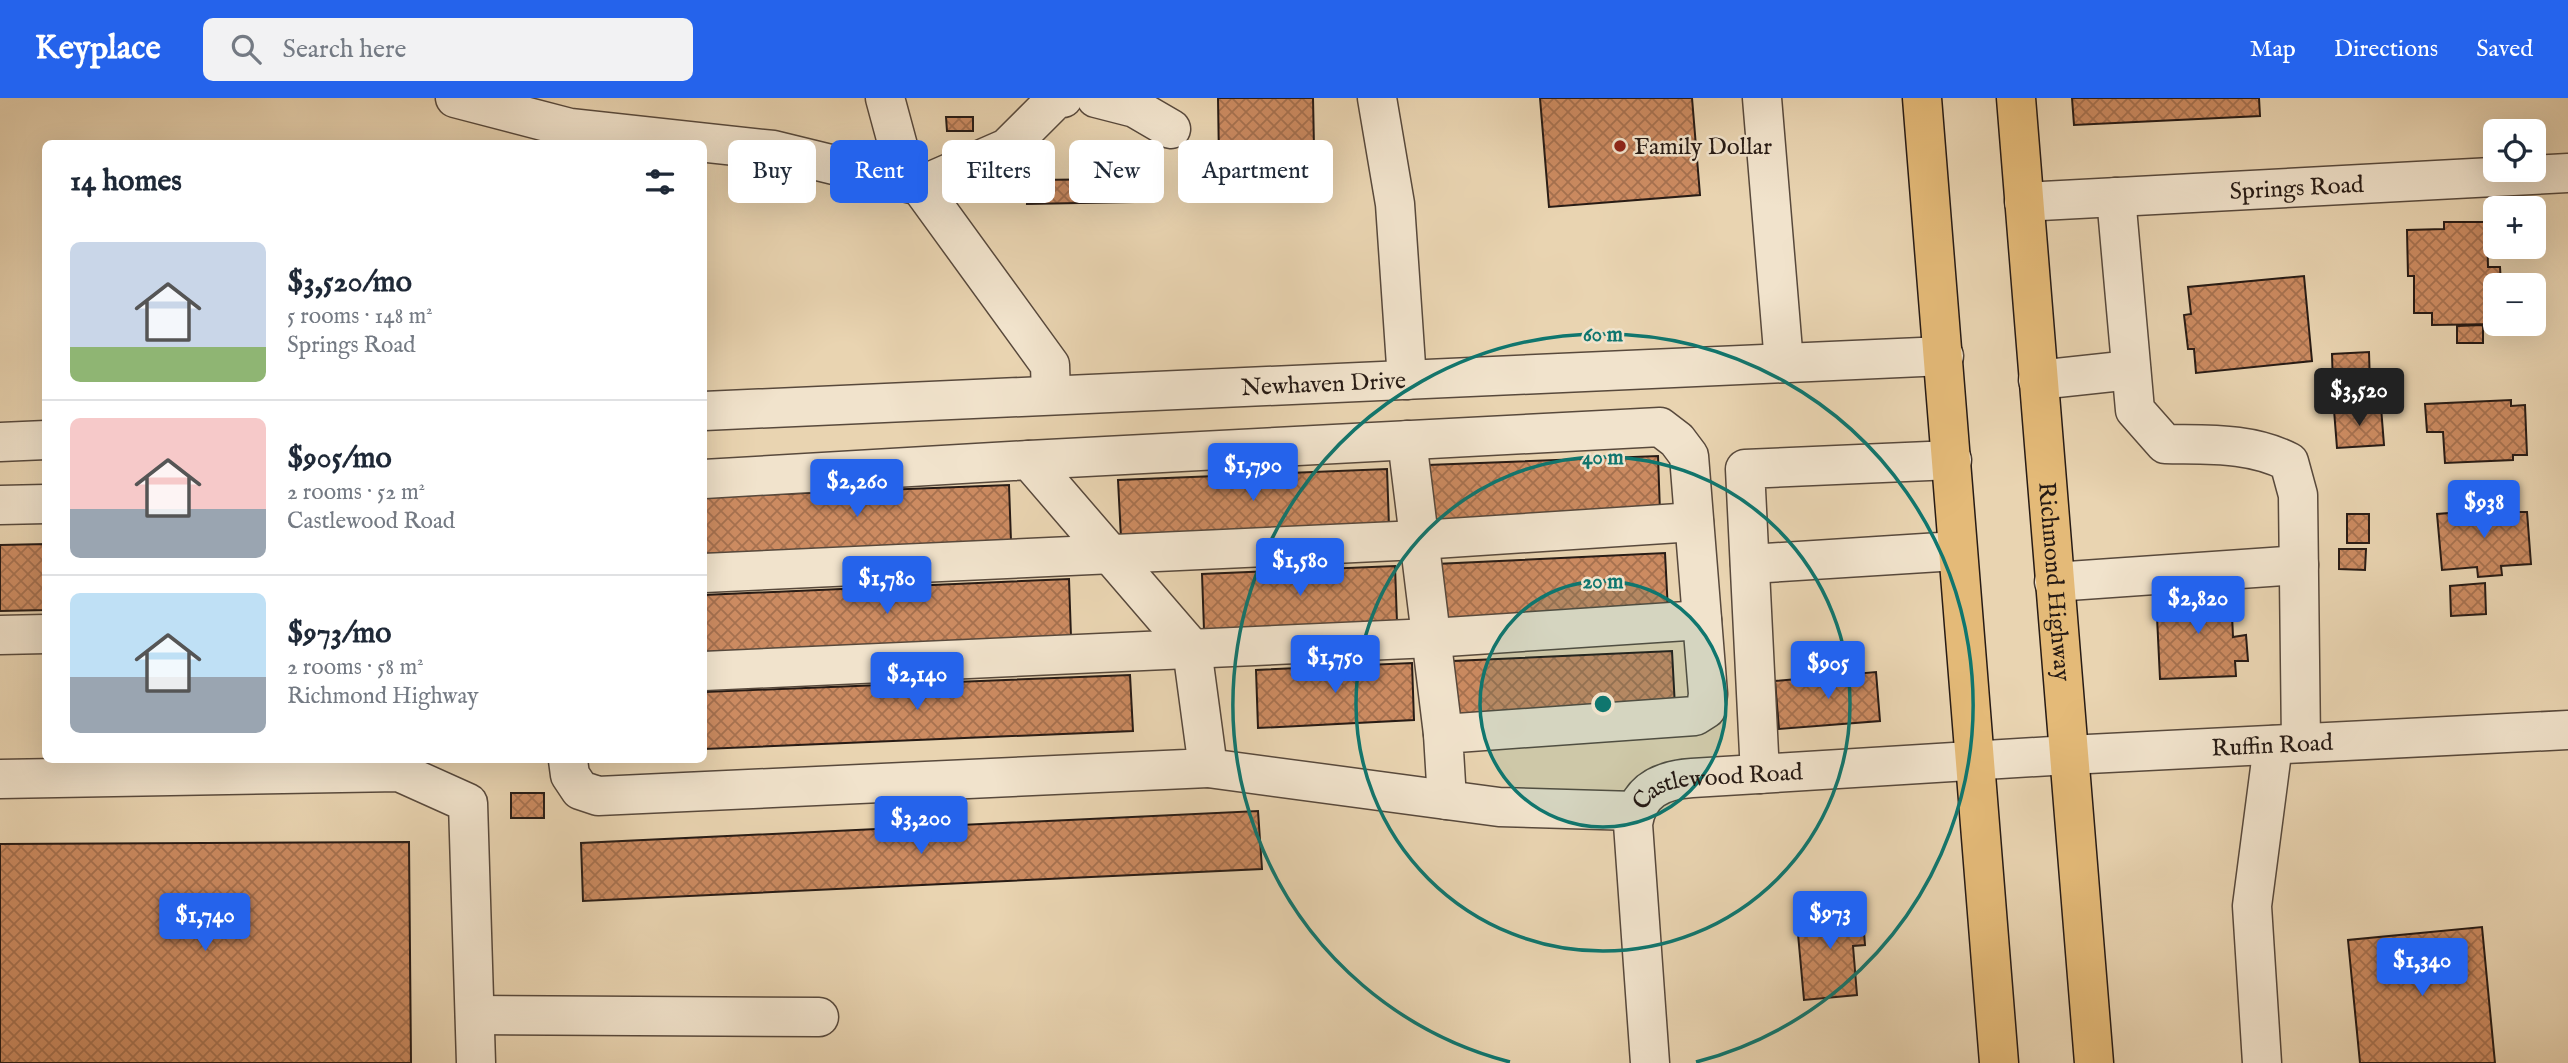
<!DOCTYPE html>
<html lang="en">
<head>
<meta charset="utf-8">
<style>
  :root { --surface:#fff; --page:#f2f2f3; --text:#1f2937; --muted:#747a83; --line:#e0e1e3; --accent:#2563eb }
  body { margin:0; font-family:"IM FELL English",serif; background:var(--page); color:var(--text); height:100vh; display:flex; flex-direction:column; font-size:26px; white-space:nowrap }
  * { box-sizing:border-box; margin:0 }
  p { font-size:23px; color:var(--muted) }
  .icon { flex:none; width:38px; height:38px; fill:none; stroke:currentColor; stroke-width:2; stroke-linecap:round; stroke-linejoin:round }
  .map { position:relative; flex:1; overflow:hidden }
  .sheet { position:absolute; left:42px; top:42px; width:665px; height:623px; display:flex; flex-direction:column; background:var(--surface); border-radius:10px; box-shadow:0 7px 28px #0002 }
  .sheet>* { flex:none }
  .top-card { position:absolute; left:728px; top:42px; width:665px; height:63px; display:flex; gap:14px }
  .fabs { position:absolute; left:2483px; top:21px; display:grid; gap:14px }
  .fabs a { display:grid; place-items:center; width:63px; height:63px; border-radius:10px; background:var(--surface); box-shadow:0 7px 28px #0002; font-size:35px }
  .price { position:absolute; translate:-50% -60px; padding:0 16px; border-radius:7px; background:var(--accent); color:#fff; font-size:23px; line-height:46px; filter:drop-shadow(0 2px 4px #0008) }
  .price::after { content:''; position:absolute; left:50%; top:42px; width:21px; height:16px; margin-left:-10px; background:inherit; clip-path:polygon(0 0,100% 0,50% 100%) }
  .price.selected { background:#222; color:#fff }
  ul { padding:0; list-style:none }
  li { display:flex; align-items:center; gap:21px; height:175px; padding:0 28px }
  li+li { border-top:2px solid var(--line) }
  li span { display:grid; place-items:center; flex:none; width:196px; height:140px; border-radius:10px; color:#555 }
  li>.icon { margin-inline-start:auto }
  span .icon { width:84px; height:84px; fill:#fffc; stroke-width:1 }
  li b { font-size:30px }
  h2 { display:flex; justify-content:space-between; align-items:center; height:84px; padding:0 28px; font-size:30px }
  .chip { padding:0 24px; border-radius:10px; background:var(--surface); box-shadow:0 7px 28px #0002; font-size:24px; line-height:63px }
  .chip.selected { background:var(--accent); color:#fff }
  header { display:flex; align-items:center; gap:42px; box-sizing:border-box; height:98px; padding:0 35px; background:var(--accent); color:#fff }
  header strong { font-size:33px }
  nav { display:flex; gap:38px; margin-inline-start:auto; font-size:24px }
  .search { width:490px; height:63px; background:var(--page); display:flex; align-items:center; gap:18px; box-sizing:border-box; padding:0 24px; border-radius:10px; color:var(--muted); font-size:26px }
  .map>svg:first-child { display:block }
  .building { fill:url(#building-cross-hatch); stroke:#271b15; stroke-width:2 }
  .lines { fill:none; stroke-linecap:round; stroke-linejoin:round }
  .minor-casing { stroke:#58493c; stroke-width:41 }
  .major-casing { stroke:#271b15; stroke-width:41 }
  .minor { stroke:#f1e3cc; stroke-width:38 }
  .major { stroke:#e4ba78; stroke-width:38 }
  .ring { fill:none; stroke:#0f766e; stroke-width:3.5 }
  .poi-dot { fill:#8f2418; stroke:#f1e3cc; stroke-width:2.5 }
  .labels { text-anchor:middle; stroke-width:5; stroke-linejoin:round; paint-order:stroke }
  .poi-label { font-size:24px; fill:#271b15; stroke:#f1e3cc; text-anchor:start }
  .street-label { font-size:24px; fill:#271b15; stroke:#f1e3cc }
  .centre { fill:#0f766e; stroke:#f1e3cc; stroke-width:3.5 }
  .ring-label { font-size:21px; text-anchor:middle; font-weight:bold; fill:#0f766e; stroke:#f1e3cc; stroke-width:5; stroke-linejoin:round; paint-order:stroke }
</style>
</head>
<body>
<header>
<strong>Keyplace</strong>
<div class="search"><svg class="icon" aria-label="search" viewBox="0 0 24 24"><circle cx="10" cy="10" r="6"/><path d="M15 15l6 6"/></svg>Search here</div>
<nav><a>Map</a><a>Directions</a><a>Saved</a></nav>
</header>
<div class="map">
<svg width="2568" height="965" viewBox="0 0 2568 965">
  <defs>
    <pattern id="building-cross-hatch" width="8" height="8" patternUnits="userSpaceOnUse" patternTransform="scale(1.75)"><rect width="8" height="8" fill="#cc8b61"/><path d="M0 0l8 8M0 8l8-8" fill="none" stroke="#a6714f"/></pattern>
  </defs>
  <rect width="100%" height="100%" fill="#e9d4b1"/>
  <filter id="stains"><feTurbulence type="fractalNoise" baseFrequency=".00286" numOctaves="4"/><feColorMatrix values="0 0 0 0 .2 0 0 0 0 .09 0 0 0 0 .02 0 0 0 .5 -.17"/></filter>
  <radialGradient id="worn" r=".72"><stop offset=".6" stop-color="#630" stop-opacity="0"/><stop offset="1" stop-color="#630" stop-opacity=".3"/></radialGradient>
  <g class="building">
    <path d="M1218,0h95l1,50h-22l1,11 -74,1z"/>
    <path d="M1540,0h152l8,97 -151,12z"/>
    <path d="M2072,0h187l1,18 -186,9z"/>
    <path d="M946,19h27v14h-26z"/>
    <path d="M1134,81v23l-107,2 1,-24z"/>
    <path d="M2444,124h43l1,45h12l1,17h10l-15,1v39h5l-69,1v-12h-18v-37h-6l-1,-46 37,-1z"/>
    <path d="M2304,178l8,85 -116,12 -2,-24h-6l-4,-34 7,-1 -3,-27z"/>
    <path d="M2483,227v18h-26v-17z"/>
    <path d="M2369,254l1,33 -37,1 -1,-32z"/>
    <path d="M2511,302v6l14,-1 2,50h-14v5l-68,3 -2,-31h-16l-2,-28z"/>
    <path d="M2381,309l3,38 -47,3 -3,-38z"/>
    <path d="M1658,358l2,56 -230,10 -2,-57z"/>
    <path d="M1387,371l2,57 -268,12 -3,-58z"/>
    <path d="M1009,387l2,56 -307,13v-57z"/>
    <path d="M2514,410v4h13l4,52 -30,2 1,9 -24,2 -1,-10 -35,3 -5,-56z"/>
    <rect x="2347" y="416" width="22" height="29"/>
    <path d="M46,446v66l-46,1v-66z"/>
    <path d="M2339,451h27l-1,21 -26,-1z"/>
    <path d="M1665,455l3,58 -229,11 -3,-58z"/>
    <path d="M1395,468l2,56 -193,8 -2,-56z"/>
    <path d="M1069,481l2,58 -367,16v-58z"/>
    <path d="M2485,485l1,31 -35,2 -1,-30z"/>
    <path d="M2231,494l2,45 13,-2 2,26h-13l1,15 -76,3 -4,-83z"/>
    <path d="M1672,553l3,56 -219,11 -3,-57z"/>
    <path d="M1412,565l2,57 -156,8 -2,-58z"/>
    <path d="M1876,574l4,49 -101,8 -4,-48z"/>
    <path d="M1130,577l3,56 -429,18v-57z"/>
    <rect x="511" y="695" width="33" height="25"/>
    <path d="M1258,713l4,58 -679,32 -2,-58z"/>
    <path d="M409,744l2,221h-411v-219z"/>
    <path d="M1862,807l3,40 -12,1 4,49 -53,5 -8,-88z"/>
    <path d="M2482,829l13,136h-135l-12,-123z"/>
  </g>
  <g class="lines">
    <defs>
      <g id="minor">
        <path d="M455,0l115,30 203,22 147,36 130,179 1,30"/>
        <path d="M885,0l13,48 2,35"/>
        <path d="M1096,0l39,10 36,21"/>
        <path d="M1377,0l18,106 12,176"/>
        <path d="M1762,0l22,265"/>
        <path d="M920,88l87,-38 50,-50h6"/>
        <path d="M2116,99l19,213 30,34c43,1 85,-2 124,18l9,33 3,248"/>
        <path id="s1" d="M2024,104l544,-29"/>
        <path d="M2038,282l93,-10"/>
        <path id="s2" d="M704,313l1240,-55"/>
        <path d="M1407,342l36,294"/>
        <path d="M0,344l46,-2"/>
        <path d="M1029,362l631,-33 17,13 12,16 19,238 -2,15 -11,7 -252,18 4,66"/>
        <path d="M0,407l46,-1"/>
        <path d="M1750,466l206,-13"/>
        <path d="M704,475l715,-33 275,-18"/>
        <path d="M2054,484l245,-17"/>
        <path d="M0,537l46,-1"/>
        <path d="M704,573l727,-33 271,-18"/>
        <path d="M568,662l2,15 10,15 18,6 610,-28 -16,-119 -163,-189 -325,19"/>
        <path d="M1208,670l291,39 136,4"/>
        <path d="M1760,676l-15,-305 207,-9"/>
        <path d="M0,681l399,-7 69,31 8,260"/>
        <path d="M475,917l344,2"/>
        <path id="s3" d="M1650,965l-17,-239c5,-33 28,-44 59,-46l376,-23 500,-25"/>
        <path d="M2262,965l-10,-157 21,-161"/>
      </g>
      <g id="major">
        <path d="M1922,0l77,965"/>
        <path id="s4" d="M2016,0l78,965"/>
      </g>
    </defs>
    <use href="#minor" class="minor-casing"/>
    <use href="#major" class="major-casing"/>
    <use href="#minor" class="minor"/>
    <use href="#major" class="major"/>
  </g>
  <circle cx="1603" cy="606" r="123" fill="#0f766e" fill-opacity=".12"/>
  <g class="ring">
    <circle cx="1603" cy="606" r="123"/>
    <circle cx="1603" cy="606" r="247"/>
    <path d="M1510 964A370 370 0 1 1 1696 964"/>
  </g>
  <circle class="poi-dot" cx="1620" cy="48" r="7"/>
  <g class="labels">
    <g class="poi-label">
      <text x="1634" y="56">Family Dollar</text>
    </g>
    <g class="street-label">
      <text dy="8" stroke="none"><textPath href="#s1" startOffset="273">Springs Road</textPath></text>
      <text dy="8" stroke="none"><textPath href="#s2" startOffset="620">Newhaven Drive</textPath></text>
      <text dy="8" stroke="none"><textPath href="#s4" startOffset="485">Richmond Highway</textPath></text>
      <text dy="8" stroke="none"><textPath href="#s3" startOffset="903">Ruffin Road</textPath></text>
      <text dy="8" stroke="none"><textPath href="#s3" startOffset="345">Castlewood Road</textPath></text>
    </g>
  </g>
  <circle cx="1603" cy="606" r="10" class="centre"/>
  <g class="ring-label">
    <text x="1603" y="243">60 m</text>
    <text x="1603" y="366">40 m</text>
    <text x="1603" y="490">20 m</text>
  </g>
  <rect width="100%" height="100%" filter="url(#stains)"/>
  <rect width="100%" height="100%" fill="url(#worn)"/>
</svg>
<div class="fabs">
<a><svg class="icon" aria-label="locate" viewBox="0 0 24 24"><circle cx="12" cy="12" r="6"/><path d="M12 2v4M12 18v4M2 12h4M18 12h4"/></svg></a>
<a>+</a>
<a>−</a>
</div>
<b class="price selected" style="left:2359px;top:330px">$3,520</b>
<b class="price" style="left:1253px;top:405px">$1,790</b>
<b class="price" style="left:857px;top:421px">$2,260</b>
<b class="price" style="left:2484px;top:442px">$938</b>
<b class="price" style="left:1300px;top:500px">$1,580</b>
<b class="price" style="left:887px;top:518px">$1,780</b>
<b class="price" style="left:2198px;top:538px">$2,820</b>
<b class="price" style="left:1335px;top:597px">$1,750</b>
<b class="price" style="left:1828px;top:603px">$905</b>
<b class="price" style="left:917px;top:614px">$2,140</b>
<b class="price" style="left:921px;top:758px">$3,200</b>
<b class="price" style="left:1830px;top:853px">$973</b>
<b class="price" style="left:205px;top:855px">$1,740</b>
<b class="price" style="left:2422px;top:900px">$1,340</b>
<div class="top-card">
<a class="chip">Buy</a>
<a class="chip selected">Rent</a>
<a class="chip">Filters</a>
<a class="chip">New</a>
<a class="chip">Apartment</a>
</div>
<section class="sheet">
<h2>14 homes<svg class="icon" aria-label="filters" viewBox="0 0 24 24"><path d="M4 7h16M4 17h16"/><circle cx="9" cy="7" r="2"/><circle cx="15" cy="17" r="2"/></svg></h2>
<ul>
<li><span style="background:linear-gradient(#c9d6e8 75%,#8fb573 0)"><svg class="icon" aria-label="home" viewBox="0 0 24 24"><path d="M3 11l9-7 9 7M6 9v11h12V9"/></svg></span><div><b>$3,520/mo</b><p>5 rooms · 148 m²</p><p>Springs Road</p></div></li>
<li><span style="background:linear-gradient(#f6c9c9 65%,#9aa5b1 0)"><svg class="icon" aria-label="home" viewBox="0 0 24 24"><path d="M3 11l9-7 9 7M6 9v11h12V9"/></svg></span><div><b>$905/mo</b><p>2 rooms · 52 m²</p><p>Castlewood Road</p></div></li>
<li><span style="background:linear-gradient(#bfe0f5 60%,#9aa5b1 0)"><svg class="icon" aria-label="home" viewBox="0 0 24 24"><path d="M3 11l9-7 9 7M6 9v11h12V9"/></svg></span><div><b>$973/mo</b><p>2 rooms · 58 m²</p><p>Richmond Highway</p></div></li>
</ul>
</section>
</div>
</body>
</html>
